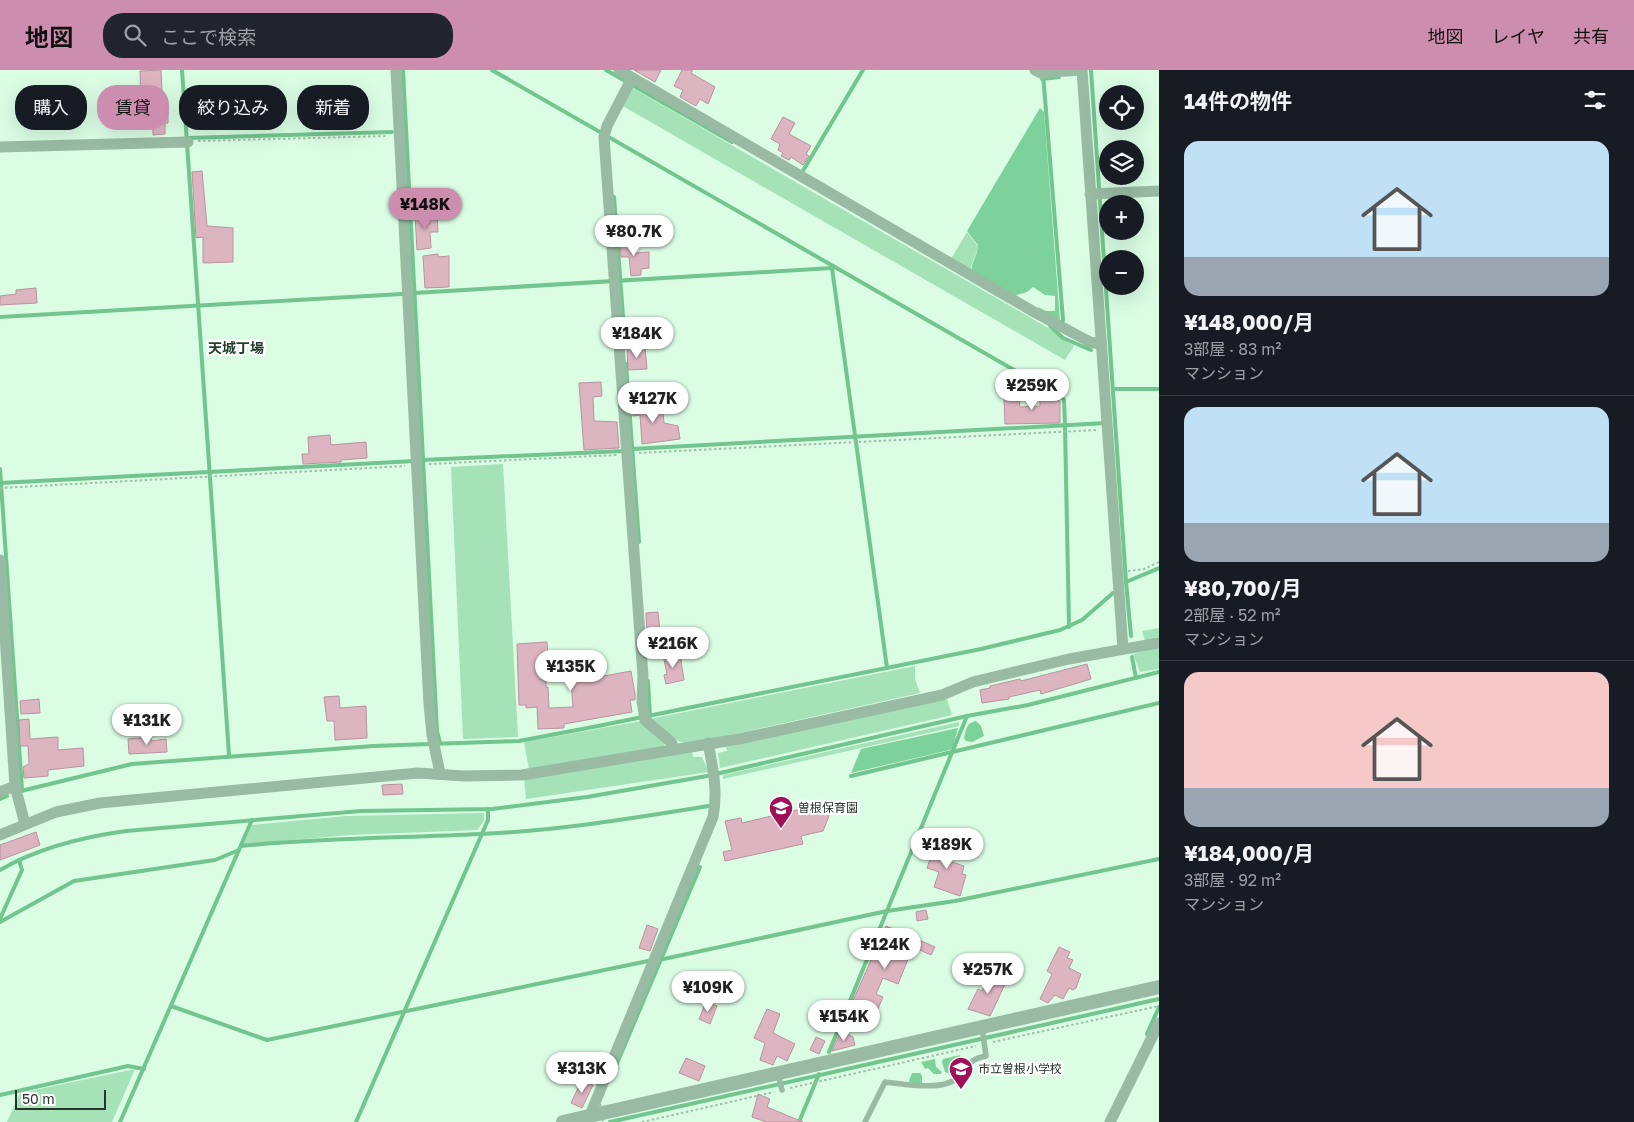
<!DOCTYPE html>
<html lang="ja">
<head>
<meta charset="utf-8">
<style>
  :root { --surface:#171b24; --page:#20242c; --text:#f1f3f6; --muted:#9ea1a6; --line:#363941; --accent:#cc8daf }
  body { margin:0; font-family:"Golos Text","Noto Sans JP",sans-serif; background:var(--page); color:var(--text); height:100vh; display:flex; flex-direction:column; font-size:19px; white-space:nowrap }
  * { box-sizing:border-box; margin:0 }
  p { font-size:16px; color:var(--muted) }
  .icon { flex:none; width:28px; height:28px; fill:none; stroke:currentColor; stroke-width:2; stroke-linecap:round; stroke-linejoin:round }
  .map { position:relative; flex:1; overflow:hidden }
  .details { display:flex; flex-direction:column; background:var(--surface); width:475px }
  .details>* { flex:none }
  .banner { position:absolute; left:15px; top:15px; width:475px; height:45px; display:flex; gap:10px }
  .buttons { position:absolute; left:1099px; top:15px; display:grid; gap:10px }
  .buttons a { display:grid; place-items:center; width:45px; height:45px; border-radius:50%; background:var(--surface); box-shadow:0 5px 20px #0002; font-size:25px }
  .scale { position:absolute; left:15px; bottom:12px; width:91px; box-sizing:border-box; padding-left:5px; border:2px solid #26342a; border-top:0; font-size:14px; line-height:18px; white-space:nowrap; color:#26342a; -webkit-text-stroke:4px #fff; paint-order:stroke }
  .price { position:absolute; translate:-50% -42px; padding:0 11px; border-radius:18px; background:#fff; color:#222; font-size:16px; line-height:32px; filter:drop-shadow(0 1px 2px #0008) }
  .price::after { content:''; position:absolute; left:50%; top:30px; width:15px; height:11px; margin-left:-8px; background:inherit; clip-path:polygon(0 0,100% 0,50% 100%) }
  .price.active { background:var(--accent); color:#111 }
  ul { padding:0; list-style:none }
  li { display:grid; align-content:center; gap:10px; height:265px; padding:0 25px }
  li+li { border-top:1px solid var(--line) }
  li span { display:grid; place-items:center; height:155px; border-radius:15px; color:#555 }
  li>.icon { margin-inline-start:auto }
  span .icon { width:90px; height:90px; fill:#fffc; stroke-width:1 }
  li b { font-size:21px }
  h2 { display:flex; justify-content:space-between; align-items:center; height:60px; padding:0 25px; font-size:21px }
  .pill { padding:0 18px; border-radius:20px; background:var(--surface); box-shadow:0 5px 20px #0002; font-size:18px; line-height:45px }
  .pill.active { background:var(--accent); color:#111 }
  header { display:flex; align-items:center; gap:30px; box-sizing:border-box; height:70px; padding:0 25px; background:var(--accent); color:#111 }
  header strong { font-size:24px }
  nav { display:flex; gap:28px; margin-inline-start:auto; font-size:18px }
  .search { width:350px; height:45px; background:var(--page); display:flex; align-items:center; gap:12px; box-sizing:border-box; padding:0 18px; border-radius:20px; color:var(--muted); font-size:19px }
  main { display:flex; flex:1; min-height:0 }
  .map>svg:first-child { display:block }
  .green { fill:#a5e2b8 }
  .forest { fill:#7dd19a }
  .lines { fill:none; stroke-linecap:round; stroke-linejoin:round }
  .stream { stroke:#72c58e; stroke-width:4 }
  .building { fill:#ddb5c1; stroke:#b9929e }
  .path { stroke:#a0bda9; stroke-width:2; stroke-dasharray:2.5 2.5; stroke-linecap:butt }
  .service { stroke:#99bba3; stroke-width:5.5 }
  .minor { stroke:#99bba3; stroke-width:11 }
  .tertiary { stroke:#99bba3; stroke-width:14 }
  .path-bridge { stroke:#a0bda9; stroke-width:2; stroke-dasharray:2.5 2.5; stroke-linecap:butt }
  .labels { text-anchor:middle; stroke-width:4.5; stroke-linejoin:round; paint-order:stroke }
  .poi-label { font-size:12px; fill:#26342a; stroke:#fff; text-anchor:start }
  .neighbourhood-label { font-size:14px; font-weight:bold; fill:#23402d; stroke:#fff }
</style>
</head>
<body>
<header>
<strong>地図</strong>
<div class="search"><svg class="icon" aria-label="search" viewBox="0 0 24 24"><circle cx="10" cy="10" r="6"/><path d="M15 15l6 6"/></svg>ここで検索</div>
<nav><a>地図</a><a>レイヤ</a><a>共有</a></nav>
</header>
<main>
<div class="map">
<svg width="1159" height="1052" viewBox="0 0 1159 1052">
  <rect width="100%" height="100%" fill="#dafde4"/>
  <g class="green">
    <path d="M631,17l419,242 24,17 -9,14 -444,-255z"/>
    <path d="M967,162l11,14c-1,9 -6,15 -8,24l-19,-11z"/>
    <path d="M503,394l15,273 -55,2 -12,-272z"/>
    <path d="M1159,558v9l-14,4 -3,-10z"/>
    <path d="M1159,577v22l-19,3 -7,-18z"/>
    <path d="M915,596v13l5,14 -226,50c-20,2 -30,-12 -44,-24z"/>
    <path d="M947,629l5,16 -232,53 -2,-15 9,-2 -1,-4z"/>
    <path d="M641,651l25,22 -3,4 -134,22 -5,-27z"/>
    <path d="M959,652v4l-236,53v-4z"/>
    <path d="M692,681l1,6h9l7,15 -183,27 -2,-21z"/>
    <path d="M484,743v8l-7,9 -127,5 -106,9 8,-19 94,-9z"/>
    <path d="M135,999l-23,53h-105l13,-29z"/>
  </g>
  <g class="forest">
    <path d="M1040,38l4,4 16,209 -23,-11 1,-3 8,4h9v-15l-10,-1 -12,-8 -6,5 -14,4 -42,-25c1,-10 7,-16 7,-26l-11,-14z"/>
    <path d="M976,651l5,5 3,10 -12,6 -6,-1 -2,-3c2,-10 3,-15 12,-17z"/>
    <path d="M958,658l-5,19 -3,3 -99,23 10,-24z"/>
    <path d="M960,985l1,8 -11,11 -5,-2 -3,-10 1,-3z"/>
    <path d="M935,989l1,8 6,5 -1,2h-7l-6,-6 -3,1 -4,-7z"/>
    <path d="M912,1003h8l2,3v7l-10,1 -3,-3z"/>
  </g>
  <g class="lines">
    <g class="stream">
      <path d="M182,0l47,685"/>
      <path d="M403,0l34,661 3,12"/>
      <path d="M492,0l569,327 3,3 1,26 4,201"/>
      <path d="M606,0l126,72"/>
      <path d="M1091,0l35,512"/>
      <path d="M1043,4l20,246 -3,5"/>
      <path d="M1042,9l17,-2"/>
      <path d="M187,68l205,-6"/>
      <path d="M801,104l62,-104"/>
      <path d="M614,127l10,133"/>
      <path d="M832,198l55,400"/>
      <path d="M414,223l418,-25 1,-2"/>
      <path d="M0,247l402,-23"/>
      <path d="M1050,256l13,12 28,12"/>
      <path d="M626,294l13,178"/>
      <path d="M1113,319h46"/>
      <path d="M632,379l474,-26"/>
      <path d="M422,390l202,-9"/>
      <path d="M0,399l22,321"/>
      <path d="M0,413l415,-22"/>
      <path d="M1131,566l-5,-54 33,-14"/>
      <path d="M1132,587l4,21"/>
      <path d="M648,611l2,35"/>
      <path d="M851,706l308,-73"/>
      <path d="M21,721l111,-27 241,-18 146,-5 79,-15 383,-77 79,-19 22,-10 31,-27"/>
      <path d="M0,729l7,-3"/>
      <path d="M241,776c79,-8 159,-8 239,-12 77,-3 153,-16 229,-28"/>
      <path d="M0,800c38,-22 82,-33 126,-39l235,-20 131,-2 95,-12 120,-21 260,-60 61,-11 131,-33"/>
      <path d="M0,849l22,-49 -3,-10"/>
      <path d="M0,852l74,-41 141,-21 24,-10"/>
      <path d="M659,890l228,-49 68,-10 204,-42"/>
      <path d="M171,936l96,34 381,-79"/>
      <path d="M1147,964l12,-27"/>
      <path d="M829,982l138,-336"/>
      <path d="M615,998l85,-201"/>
      <path d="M0,1025l128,-29 16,3"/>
      <path d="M120,1052l132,-302"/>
      <path d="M356,1052l132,-302v-11"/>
      <path d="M610,1052l549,-123"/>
      <path d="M799,1052l20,-48"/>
    </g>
  </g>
  <g class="building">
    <path d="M161,0l2,42h5v11h-3v11l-12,1 -1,-27h-11l-1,-37z"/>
    <path d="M634,0h27l-6,12z"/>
    <path d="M682,0h11l-2,3 24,14 -7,17 -8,-5 -4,7 -16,-9 3,-7 -9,-4z"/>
    <path d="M783,47l12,6 -6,11 22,12 -5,8 3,2 -6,9 -12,-8 -2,3 -8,-4 2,-3 -5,-3 2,-6 -9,-5z"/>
    <path d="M202,101l5,55 26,2v34l-30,1v-26l-7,1 -4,-66z"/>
    <path d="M437,145l1,17h-8l1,16 -14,2 -2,-34z"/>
    <path d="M630,168l1,9 3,-1 1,7 14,-1v16l-8,1v6l-10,1 -2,-19h-8l-1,-18z"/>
    <path d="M438,184v3l11,-1v31l-24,1 -2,-32z"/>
    <path d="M36,218l1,15 -37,2v-9l16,-2v-4z"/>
    <path d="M645,277l2,22 -19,1 -1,-22z"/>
    <path d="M601,312l1,14 -9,1 1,24 23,1 2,26 -35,2 -5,-67z"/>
    <path d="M642,324l2,19 19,-1 1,11 14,3 2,13 -38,5 -2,-29 -7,1 -2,-21z"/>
    <path d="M1019,326l1,11 20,-1v-10l16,1 4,5v21l-55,1 -1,-27z"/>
    <path d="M330,365l1,10 35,-3 1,16 -26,2v2l-38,2 -1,-10h7l-1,-17z"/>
    <path d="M658,542l2,20 -13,1 -1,-20z"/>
    <path d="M547,572l1,16 -8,1 1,21 5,-1v8h2l1,21 24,-1 -2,-25 60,-11 4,23v6h-5l2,12 -68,12v4l-26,1 -1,-22 -11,1v-3h-7l-2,-61z"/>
    <path d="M680,584l4,26 -18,4 -2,-9 3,-1 -4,-19z"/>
    <path d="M1087,594l4,15 -50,15 -1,-4 -31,7v2l-27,4 -2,-13 10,-2v-2l30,-7 1,2z"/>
    <path d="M339,626l1,12 26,-2 1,32 -32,2 -1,-19h-7l-3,-24z"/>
    <path d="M39,629l1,14 -19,1 -1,-13z"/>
    <path d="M29,649l1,20 28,-2v13l25,-2 1,18 -36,4v6l-24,2 -1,-11 6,-3 -1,-18h-8l-1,-26z"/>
    <path d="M151,667v4l15,-2 1,13 -38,2 -1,-15z"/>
    <path d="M402,714l1,10 -20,1 -1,-10z"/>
    <path d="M835,731l-12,30 -22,5 2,8 -78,17 -2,-9 9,-2 -7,-29 16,-3 1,5z"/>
    <path d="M36,762l4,13 -40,15v-15z"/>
    <path d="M936,772l17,7 -4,12 15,5 -2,8 4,1 -6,21 -26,-9 5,-15 -12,-4z"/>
    <path d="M926,840l2,9 -11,2 -1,-9z"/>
    <path d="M647,855l11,4 -8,22 -11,-3z"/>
    <path d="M886,856l49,21 -4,8 -18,-8 -15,37 -15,-6 -7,16 7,3 -11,26 -24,-11z"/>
    <path d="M1059,877l11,5 -3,6 6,2 -4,8 12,6 -5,14 -3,2 -4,-2 -6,11 -8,-4 -7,8 -8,-4 12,-25 -5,-3z"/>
    <path d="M991,902l16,8 -17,36 -22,-7 10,-20 4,2z"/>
    <path d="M706,932l11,4 -7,18 -11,-5z"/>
    <path d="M767,939l13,5 -7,19 22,11 -8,17 -10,-5 -4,9 -13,-5 5,-17 -11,-5z"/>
    <path d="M841,961l12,6 2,8 -23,6z"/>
    <path d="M816,967l9,4 -6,13 -9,-4z"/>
    <path d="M686,988l19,8 -6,15 -20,-8z"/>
    <path d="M582,1010l11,5 -11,23 -11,-5z"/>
    <path d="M758,1024l12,5 -3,8 36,15h-37l-14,-5z"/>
  </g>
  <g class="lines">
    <g class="path">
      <path d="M198,71l190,-5"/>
      <path d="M639,383l457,-23"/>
      <path d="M429,394l188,-9"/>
      <path d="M0,418l405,-22"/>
      <path d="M1128,501l16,-2 15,-7"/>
      <path d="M993,972l166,-36"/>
      <path d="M790,1018l186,-42"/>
      <path d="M642,1052l132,-30"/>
    </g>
    <g class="service">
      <path d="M778,1004l4,16"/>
      <path d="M865,1052l20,-40c18,2 56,9 71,-3 13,-11 10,-19 30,-23l-4,-29"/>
    </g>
    <g class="minor">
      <path d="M396,0l33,634 3,31 8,38"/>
      <path d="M619,0l415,242 56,30 10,2"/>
      <path d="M1035,0l6,3 38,-3"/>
      <path d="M1082,0l41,579"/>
      <path d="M632,8l-25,48 -3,11 39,539 -1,25 3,19 26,22 3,7"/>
      <path d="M0,77l188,-5"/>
      <path d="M1090,124l69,-3"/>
      <path d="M0,490l15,226 10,38"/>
      <path d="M0,722l15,-6"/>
      <path d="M0,765l56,-23 44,-9 318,-30 46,3 58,-1 217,-36 203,-44 31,-13 96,-23 90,-16"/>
      <path d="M590,1045l123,-298c5,-25 0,-49 -5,-74"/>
      <path d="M1110,1052l49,-99"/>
    </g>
    <path class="tertiary" d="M563,1052l596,-135"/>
    <path class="path-bridge" d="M600,1034l3,18"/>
  </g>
  <defs>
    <symbol id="school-pin" viewBox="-11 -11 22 30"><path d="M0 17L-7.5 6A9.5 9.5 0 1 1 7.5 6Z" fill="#9f1059" stroke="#fff"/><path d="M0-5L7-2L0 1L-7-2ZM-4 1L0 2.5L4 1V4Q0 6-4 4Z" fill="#fff"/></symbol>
  </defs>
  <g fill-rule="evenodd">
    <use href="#school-pin" x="767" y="724" width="28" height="38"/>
    <use href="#school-pin" x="947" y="985" width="28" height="38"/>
  </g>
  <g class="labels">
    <g class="poi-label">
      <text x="798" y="742">曽根保育園</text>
      <text x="978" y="1003">市立曽根小学校</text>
    </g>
    <g class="neighbourhood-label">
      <text x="236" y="283">天城丁場</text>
    </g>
  </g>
</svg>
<div class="buttons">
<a><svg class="icon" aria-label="locate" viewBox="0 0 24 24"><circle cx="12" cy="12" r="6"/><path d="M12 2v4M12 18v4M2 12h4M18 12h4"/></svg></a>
<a><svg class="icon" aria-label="layers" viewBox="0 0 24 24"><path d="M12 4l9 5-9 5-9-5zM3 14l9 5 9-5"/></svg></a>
<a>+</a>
<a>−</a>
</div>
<div class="scale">50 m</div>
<b class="price active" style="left:425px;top:160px">¥148K</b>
<b class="price" style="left:634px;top:187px">¥80.7K</b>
<b class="price" style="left:637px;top:289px">¥184K</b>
<b class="price" style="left:1032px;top:341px">¥259K</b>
<b class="price" style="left:653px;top:354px">¥127K</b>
<b class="price" style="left:673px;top:599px">¥216K</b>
<b class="price" style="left:571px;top:622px">¥135K</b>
<b class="price" style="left:147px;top:676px">¥131K</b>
<b class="price" style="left:947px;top:800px">¥189K</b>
<b class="price" style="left:885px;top:900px">¥124K</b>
<b class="price" style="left:988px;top:925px">¥257K</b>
<b class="price" style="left:708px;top:943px">¥109K</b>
<b class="price" style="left:844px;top:972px">¥154K</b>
<b class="price" style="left:582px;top:1024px">¥313K</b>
<div class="banner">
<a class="pill">購入</a>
<a class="pill active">賃貸</a>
<a class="pill">絞り込み</a>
<a class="pill">新着</a>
</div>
</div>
<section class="details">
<h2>14件の物件<svg class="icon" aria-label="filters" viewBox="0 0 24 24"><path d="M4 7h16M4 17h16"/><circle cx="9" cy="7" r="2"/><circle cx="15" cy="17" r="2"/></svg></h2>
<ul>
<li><span style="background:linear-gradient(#bfe0f5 75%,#9aa5b1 0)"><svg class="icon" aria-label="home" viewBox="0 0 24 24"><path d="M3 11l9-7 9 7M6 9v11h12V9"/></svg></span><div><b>¥148,000/月</b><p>3部屋 · 83 m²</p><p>マンション</p></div></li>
<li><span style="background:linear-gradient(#bfe0f5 75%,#9aa5b1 0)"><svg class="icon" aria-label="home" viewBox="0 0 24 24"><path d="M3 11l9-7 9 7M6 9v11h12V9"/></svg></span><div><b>¥80,700/月</b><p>2部屋 · 52 m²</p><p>マンション</p></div></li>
<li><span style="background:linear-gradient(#f6c9c9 75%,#9aa5b1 0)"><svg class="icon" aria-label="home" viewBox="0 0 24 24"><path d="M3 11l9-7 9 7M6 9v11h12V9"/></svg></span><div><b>¥184,000/月</b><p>3部屋 · 92 m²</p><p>マンション</p></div></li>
</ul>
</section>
</main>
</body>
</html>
